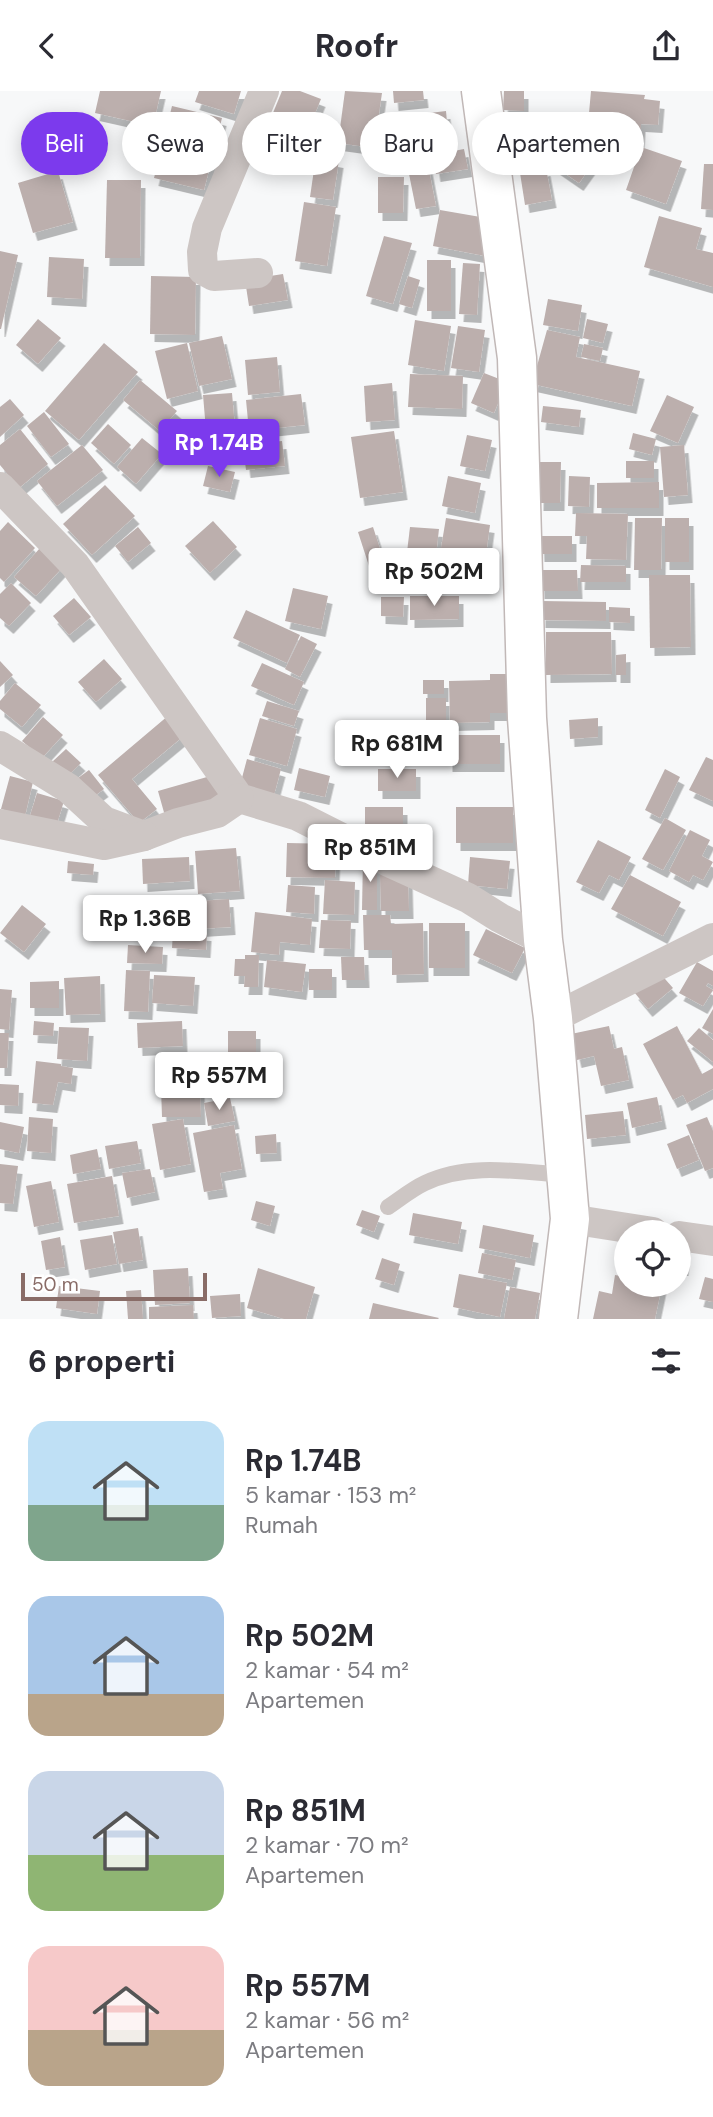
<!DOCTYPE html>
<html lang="id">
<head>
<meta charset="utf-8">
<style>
  :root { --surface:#fff; --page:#f2f2f3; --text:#2b2b33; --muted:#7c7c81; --accent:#7c3aed }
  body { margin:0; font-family:"DM Sans",sans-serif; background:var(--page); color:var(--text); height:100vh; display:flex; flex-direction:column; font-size:26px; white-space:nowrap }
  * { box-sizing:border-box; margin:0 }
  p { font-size:23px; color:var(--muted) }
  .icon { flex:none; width:38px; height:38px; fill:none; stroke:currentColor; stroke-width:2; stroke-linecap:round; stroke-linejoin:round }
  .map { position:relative; height:1228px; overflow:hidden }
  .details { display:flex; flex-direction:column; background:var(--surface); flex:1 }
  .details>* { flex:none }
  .guide { position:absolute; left:21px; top:21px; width:672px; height:63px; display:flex; gap:14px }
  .fabs { position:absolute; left:614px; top:1129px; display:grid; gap:14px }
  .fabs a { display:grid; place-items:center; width:77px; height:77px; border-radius:50%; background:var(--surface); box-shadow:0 4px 18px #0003; font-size:35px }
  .scale { position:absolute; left:21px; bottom:18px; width:186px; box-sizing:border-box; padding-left:7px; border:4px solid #896c67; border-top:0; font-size:19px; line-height:24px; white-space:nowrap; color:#896c67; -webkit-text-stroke:5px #fff; paint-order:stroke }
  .price { position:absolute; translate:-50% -60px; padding:0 16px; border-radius:7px; background:#fff; color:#222; font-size:23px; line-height:46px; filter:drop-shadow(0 2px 4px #0008) }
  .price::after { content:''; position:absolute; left:50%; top:42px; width:21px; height:16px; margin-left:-10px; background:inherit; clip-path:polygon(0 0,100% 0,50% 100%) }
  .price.on { background:var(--accent); color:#fff }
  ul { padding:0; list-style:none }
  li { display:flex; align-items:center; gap:21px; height:175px; padding:0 28px }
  li span { display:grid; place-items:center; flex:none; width:196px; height:140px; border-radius:21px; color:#555 }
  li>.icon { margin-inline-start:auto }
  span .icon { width:84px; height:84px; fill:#fffc; stroke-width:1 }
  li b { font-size:30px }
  h2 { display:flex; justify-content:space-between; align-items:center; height:84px; padding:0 28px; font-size:30px }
  .pill { padding:0 24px; border-radius:32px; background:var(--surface); box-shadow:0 4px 18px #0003; font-size:24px; line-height:63px }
  .pill.on { background:var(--accent); color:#fff }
  header { display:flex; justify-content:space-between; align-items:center; height:91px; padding:0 28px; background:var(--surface); font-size:32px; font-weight:700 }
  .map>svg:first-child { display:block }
  .building { fill:#bcafad; filter:url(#shadow) }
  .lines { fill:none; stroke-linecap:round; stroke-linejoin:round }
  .secondary-casing { stroke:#c1b8b7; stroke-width:41 }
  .lane { stroke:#cdc6c4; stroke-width:16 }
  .street { stroke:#cdc6c4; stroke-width:30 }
  .secondary { stroke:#fff; stroke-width:38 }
</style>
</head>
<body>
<header><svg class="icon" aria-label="back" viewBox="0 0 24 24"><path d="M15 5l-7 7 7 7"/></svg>Roofr<svg class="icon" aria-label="share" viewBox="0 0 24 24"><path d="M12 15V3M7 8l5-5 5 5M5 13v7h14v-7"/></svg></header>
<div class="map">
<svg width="713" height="1228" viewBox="0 0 713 1228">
  <defs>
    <filter id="shadow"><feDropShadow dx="4.5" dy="8" stdDeviation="0" flood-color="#0004"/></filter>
  </defs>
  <rect width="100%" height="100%" fill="#f7f8f9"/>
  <g class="building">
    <path d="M100,0h61l-8,35 -58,-13z"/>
    <path d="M199,0h42l-7,23 -39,-12z"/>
    <path d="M282,0h18l21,8 -24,58 -36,-15z"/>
    <path d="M345,0l37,2 -8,55 -36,-5z"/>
    <path d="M393,0h30l1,9 -30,3z"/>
    <path d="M504,0h20v20l-21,-1z"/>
    <path d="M591,0l54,4 -1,4 16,2 -2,24 -17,-1 -1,16 -53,-5z"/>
    <path d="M172,15l50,12 -18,72 -50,-12z"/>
    <path d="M446,20l3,34 -40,4 -4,-33z"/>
    <path d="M546,38l2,33 -36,3 -2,-34z"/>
    <path d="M574,40l28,20 -23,32 -29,-20z"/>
    <path d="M641,56l41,14 -16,43 -40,-14z"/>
    <path d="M464,58l4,20 -32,5 -3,-19z"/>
    <path d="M316,65l23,4 -6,40 -23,-3z"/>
    <path d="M704,73h9v46l-12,-1z"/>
    <path d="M428,74l8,41 -20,3 -8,-40z"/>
    <path d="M546,77l6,32 -27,5 -5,-32z"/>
    <path d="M58,80l15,51 -40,11 -15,-50z"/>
    <path d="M378,86h26l-1,36h-25z"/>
    <path d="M107,89h34l-1,78h-35z"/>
    <path d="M304,111l32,5 -9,59 -32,-5z"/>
    <path d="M440,119l52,9 -7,37 -52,-10z"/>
    <path d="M659,125l43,12 -6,21 17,4v34l-69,-20z"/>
    <path d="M384,145l28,7 -19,61 -27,-8z"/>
    <path d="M0,160l18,4 -17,74h-1z"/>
    <path d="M49,166l35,2 -2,40 -35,-2z"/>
    <rect x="427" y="169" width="24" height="51"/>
    <path d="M463,172l17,1 -3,51 -18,-1z"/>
    <path d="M283,183l5,26 -39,6 -4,-26z"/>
    <path d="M151,185l45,1 -1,58 -45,-1z"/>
    <path d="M408,185l12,4 -8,28 -13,-4z"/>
    <path d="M548,208l34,6 -4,26 -35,-6z"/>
    <path d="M38,228l23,19 -23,26 -22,-19z"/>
    <path d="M587,228l21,5 -5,19 -20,-5z"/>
    <path d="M415,229l36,6 -7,45 -36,-6z"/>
    <path d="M458,235l27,4 -6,42 -28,-4z"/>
    <path d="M547,239l33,7 -4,20 64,14 -8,35 -100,-22z"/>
    <path d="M222,245l10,43 -33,7 -10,-43z"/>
    <path d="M104,252l34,29 -59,68 -34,-29z"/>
    <path d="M187,252l11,48 -31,8 -12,-48z"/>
    <path d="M584,253l19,4 -3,13 -19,-4z"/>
    <path d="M277,266l3,35 -32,3 -3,-35z"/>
    <path d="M484,282l23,9 -13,31 -23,-10z"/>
    <path d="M410,283l53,2 -1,33 -54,-2z"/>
    <path d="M140,289l37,31 -17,20 -37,-31z"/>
    <path d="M392,292l3,37 -29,2 -2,-36z"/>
    <path d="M232,302l4,47 -29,2 -4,-47z"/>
    <path d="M301,303l4,31 -56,6 -3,-31z"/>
    <path d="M667,304l27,12 -16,36 -28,-12z"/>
    <path d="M10,308l14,16 -24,22v-30z"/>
    <path d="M543,315l38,4 -2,17 -38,-5z"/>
    <path d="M44,321l25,32 -18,13 -24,-31z"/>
    <path d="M174,329l24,12 -12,24 -24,-12z"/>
    <path d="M108,333l23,21 -17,19 -23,-21z"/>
    <path d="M20,338l28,35 -29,24 -19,-23v-20z"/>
    <path d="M394,340l9,61 -43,6 -9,-61z"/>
    <path d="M633,342l23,6 -4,16 -23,-6z"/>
    <path d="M467,344l25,5 -7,31 -25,-5z"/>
    <path d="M142,347l20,16 -26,30 -19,-17z"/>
    <path d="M282,350l3,25 -39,4 -3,-25z"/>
    <path d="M82,354l21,25 -46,36 -20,-25z"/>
    <path d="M684,354l4,50 -24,2 -4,-50z"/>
    <rect x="626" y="370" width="28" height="17"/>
    <path d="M540,371h21l-1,41h-21z"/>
    <path d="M208,375l27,6 -5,20 -27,-6z"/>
    <path d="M448,385l33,7 -6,30 -33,-7z"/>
    <path d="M569,385l21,1 -1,30 -21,-1z"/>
    <path d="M659,391v26h-62v-25z"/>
    <path d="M105,394l30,31 -43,39 -29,-31z"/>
    <path d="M576,422l52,1 -2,46 -40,-1 1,-23h-12z"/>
    <path d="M446,427l44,7 -5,37 -45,-8z"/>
    <path d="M635,427h27l-1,52h-27z"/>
    <rect x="665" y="427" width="24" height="44"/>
    <path d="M213,430l24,26 -27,26 -25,-27z"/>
    <path d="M8,431l27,26 -31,34 -4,-4v-47z"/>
    <path d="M138,436l13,16 -23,19 -13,-16z"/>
    <path d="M373,436l11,34 -15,5 -11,-34z"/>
    <path d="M410,436l29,2 -3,26 -29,-3z"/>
    <path d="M539,445h33v18h-32z"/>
    <path d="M40,457l22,20 -26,28 -22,-19z"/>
    <path d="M581,474l45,1v16h-46z"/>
    <path d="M539,479h38l1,21h-38z"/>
    <path d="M649,484h41l1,72 -41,1z"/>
    <path d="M11,492l20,20 -22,23 -9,-8v-24z"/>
    <path d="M293,497l35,8 -7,33 -36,-8z"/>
    <path d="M410,505h49v23l-49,1z"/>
    <path d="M381,506h23l-1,20 -22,-1z"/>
    <path d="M74,507l17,19 -22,18 -16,-19z"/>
    <path d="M541,510l65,1v19l-65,-1z"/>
    <path d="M609,516l21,1v15l-21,-1z"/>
    <path d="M246,519l54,25 -13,28 -54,-25z"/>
    <path d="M546,541h65l1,42 -66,1z"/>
    <path d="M301,545l16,8 -17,33 -15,-8z"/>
    <path d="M626,563v21h-10v-20z"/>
    <path d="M104,568l18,20 -26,23 -18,-20z"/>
    <path d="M0,570l13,14 -13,12z"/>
    <path d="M262,572l42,19 -10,23 -43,-19z"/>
    <path d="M490,583h19v39h-19v9l-40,1 -1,-42 41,-1z"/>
    <rect x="423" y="589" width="21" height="14"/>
    <path d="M15,592l26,22 -19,22 -22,-18v-8z"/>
    <rect x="426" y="607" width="20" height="22"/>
    <path d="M267,610l32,10 -5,15 -32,-10z"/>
    <path d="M169,624l17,19 -54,45 25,30 -18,14 -41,-48z"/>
    <path d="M43,626l20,18 -21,23 -20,-17z"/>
    <path d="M260,627l37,11 -10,37 -38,-11z"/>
    <path d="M598,627v19l-28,2 -1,-19z"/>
    <rect x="448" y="644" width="52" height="29"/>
    <path d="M66,658l15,14 -14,14 -15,-15z"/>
    <path d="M706,666l7,3v41l-24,-11z"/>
    <path d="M247,668l34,10 -8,30 -34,-10z"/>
    <path d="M299,677l31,8 -5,21 -31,-7z"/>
    <rect x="378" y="678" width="38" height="22"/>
    <path d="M665,678l15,8 -20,41 -15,-8z"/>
    <path d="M89,679l15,19 -16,12 -14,-20z"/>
    <path d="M221,682l7,25 -63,18 -7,-25z"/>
    <path d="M10,685l23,6 -8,34 -24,-7z"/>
    <path d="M37,702l27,8 -8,26 -27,-8z"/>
    <path d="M365,716h38v29l-38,1z"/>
    <rect x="456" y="716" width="57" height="36"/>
    <path d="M665,727l21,12 -23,40 -21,-11z"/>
    <path d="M690,739l20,10 -8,16 11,6 -10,18 -10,-5 -4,7 -20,-11z"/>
    <path d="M598,749l33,17 -12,23 -10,-5 -10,18 -23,-11z"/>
    <path d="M287,752l49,1 -1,34 -49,-1z"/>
    <path d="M236,757l4,43 -42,3 -3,-43z"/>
    <path d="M189,766l1,24 -47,3 -1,-25z"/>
    <path d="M363,766h14v53h-15z"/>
    <path d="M470,766l40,4 -3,28 -39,-4z"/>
    <path d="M68,770l26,3 -1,11 -26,-2z"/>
    <path d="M380,784h28l1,36h-28z"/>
    <path d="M630,784l51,27 -18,34 -52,-27z"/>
    <path d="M325,789l30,2 -1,33 -31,-1z"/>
    <path d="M288,794l27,2 -1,27 -28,-2z"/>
    <path d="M229,808l2,28 -32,2 -1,-28z"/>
    <path d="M22,814l24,19 -22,28 -24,-19z"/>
    <path d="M255,821l57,7 -2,26 -30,-3 -1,13 -28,-3z"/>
    <path d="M363,824h27l1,9 32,-1 1,51 -32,1v-25h-28z"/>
    <path d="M321,829l30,1 -1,28 -31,-1z"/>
    <rect x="429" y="832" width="36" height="45"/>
    <path d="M486,838l39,19 -13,25 -39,-18z"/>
    <path d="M173,840l34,2 -1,17 -34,-2z"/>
    <path d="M128,854l35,2 -1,17 -35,-1z"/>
    <path d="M245,864h14l-1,32h-14l1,-11h-11l1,-17h10z"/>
    <path d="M341,866h23l1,23h-23z"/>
    <path d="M267,869l39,4 -4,28 -38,-5z"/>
    <path d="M697,871l16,9v15l-5,-3 -2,3 7,4 -10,16 -24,-13z"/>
    <rect x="309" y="878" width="23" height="21"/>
    <path d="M126,879l24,1 -2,41 -24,-1z"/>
    <path d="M658,880l15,17 -25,21 -14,-17z"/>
    <path d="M154,884l41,2 -2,29 -41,-3z"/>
    <path d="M100,885l1,38 -35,1 -2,-37z"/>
    <path d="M59,890v27h-29v-26z"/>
    <path d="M0,898l12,1 -3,40 -9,-1z"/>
    <path d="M713,918v25l-11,-6z"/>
    <path d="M34,930l20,2 -1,13 -20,-1z"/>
    <path d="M182,930l1,25 -45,2 -1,-25z"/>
    <path d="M609,935l5,23 8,-2 7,33 -28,6 -7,-30 -17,4 -6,-26z"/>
    <path d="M677,935l25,48 11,-6v21l-26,14 -4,-8 -10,5 -30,-56z"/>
    <path d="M59,936l30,1 -2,33 -30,-2z"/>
    <path d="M699,937l14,12v22l-26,-21z"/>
    <rect x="228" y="940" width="28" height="37"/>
    <path d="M0,942h9l-2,35h-7z"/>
    <rect x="195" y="964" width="18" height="28"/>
    <path d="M36,970l25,3v2l12,2 -2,16 -13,-2 -5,23 -21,-2z"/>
    <path d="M0,993l19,1 -1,21 -18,-1z"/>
    <path d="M200,995l1,31h-39l-1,-30z"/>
    <path d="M657,1006l5,24 -30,7 -5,-25z"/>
    <path d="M230,1007l5,23 -27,5 -4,-23z"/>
    <path d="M623,1020l3,24 -39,4 -2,-24z"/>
    <path d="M29,1026l24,2 -2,34 -24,-2z"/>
    <path d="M707,1026l6,14v37l-8,3 -19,-46z"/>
    <path d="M183,1028l8,45 -31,6 -8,-46z"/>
    <path d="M0,1031l24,5 -5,26 -19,-4z"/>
    <path d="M234,1034l8,44 -22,4 3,16 -19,3 -11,-59z"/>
    <path d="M276,1043l1,19 -21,1 -1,-18z"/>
    <path d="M689,1044l10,25 -22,9 -10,-25z"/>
    <path d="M137,1050l4,22 -32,6 -4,-23z"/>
    <path d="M97,1058l4,20 -28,5 -3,-19z"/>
    <path d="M0,1073l18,2 -5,38 -13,-1z"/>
    <path d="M150,1078l5,23 -28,6 -5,-25z"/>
    <path d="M112,1085l7,40 -45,7 -7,-39z"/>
    <path d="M51,1090l8,41 -25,5 -8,-41z"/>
    <path d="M256,1110l19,5 -5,20 -19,-6z"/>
    <path d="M362,1119l18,6 -6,16 -18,-7z"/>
    <path d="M413,1122l49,9 -4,22 -49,-9z"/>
    <path d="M483,1134l51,10 -4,23 -51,-10z"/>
    <path d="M138,1137l5,32 -24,4 -6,-32z"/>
    <path d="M112,1144l5,29 -32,6 -5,-30z"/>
    <path d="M60,1146l5,30 -19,3 -5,-29z"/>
    <path d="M679,1153h7l-2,24h-5z"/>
    <path d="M482,1162l34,7 -4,20 -34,-7z"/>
    <path d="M382,1167l18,6 -6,21 -19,-6z"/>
    <path d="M188,1177l2,35 -35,2 -2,-35z"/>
    <path d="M258,1177l57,19 -9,32h-22l-37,-11z"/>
    <path d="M459,1183l48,9 -7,34 -47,-10z"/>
    <path d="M615,1184l11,2v8h36l-7,34h-62l6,-28 13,3z"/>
    <path d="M705,1186l8,2v23l-14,-3z"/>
    <path d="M59,1195l41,5 -3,23 -41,-6z"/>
    <path d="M510,1196l30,6 -5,26h-31z"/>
    <path d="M141,1199l2,29h-15l-2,-28z"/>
    <path d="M240,1203l1,22 -29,2 -2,-22z"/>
    <path d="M373,1212l66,15 -1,1h-69z"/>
    <path d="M193,1214l1,14h-45v-12z"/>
  </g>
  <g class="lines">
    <defs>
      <path id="secondary" d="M481,0l36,267 10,360 16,222 10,78 17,201 -12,100"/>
    </defs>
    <use href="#secondary" class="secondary-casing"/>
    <path class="lane" d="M388,1116c12,-8 24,-18 37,-24 43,-21 96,-11 141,-8"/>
    <g class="street">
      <path d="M258,182l-44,3 -11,-6 -1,-18 5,-24 57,-137"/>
      <path d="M0,396l75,78 164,233 59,18 91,46 79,36 32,20 43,22"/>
      <path d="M0,655l68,42 36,33 40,15 34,-13 39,-10 22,-15"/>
      <path d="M0,733l104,21 40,-9"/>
      <path d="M553,927l160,-80"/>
      <path d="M570,1128l83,13"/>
      <path d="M679,1145l34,5"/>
    </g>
    <use href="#secondary" class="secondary"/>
  </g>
</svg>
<div class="fabs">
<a><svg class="icon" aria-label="locate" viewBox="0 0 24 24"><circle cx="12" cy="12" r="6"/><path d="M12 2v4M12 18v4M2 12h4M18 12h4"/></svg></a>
</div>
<div class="scale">50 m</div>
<b class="price on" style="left:219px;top:388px">Rp 1.74B</b>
<b class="price" style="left:434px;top:517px">Rp 502M</b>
<b class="price" style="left:397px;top:689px">Rp 681M</b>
<b class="price" style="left:370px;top:793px">Rp 851M</b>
<b class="price" style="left:145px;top:864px">Rp 1.36B</b>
<b class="price" style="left:219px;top:1021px">Rp 557M</b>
<div class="guide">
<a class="pill on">Beli</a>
<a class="pill">Sewa</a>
<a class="pill">Filter</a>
<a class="pill">Baru</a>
<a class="pill">Apartemen</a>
</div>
</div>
<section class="details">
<h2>6 properti<svg class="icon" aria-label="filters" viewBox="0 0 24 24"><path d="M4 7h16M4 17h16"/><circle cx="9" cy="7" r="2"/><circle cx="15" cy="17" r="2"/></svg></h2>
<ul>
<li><span style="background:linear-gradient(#bfe0f5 60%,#7fa58c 0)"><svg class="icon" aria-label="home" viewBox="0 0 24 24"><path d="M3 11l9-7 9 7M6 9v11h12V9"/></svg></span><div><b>Rp 1.74B</b><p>5 kamar · 153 m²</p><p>Rumah</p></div></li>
<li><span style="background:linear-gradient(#a9c7e8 70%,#b9a48a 0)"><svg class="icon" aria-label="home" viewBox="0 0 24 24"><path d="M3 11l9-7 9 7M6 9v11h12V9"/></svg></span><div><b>Rp 502M</b><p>2 kamar · 54 m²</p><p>Apartemen</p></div></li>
<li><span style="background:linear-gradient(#c9d6e8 60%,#8fb573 0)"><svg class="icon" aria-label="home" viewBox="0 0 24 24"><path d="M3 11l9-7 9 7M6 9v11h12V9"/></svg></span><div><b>Rp 851M</b><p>2 kamar · 70 m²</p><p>Apartemen</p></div></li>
<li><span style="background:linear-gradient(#f6c9c9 60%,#b9a48a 0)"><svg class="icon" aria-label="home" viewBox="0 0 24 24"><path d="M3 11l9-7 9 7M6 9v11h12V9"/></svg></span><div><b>Rp 557M</b><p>2 kamar · 56 m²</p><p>Apartemen</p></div></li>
</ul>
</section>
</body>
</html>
